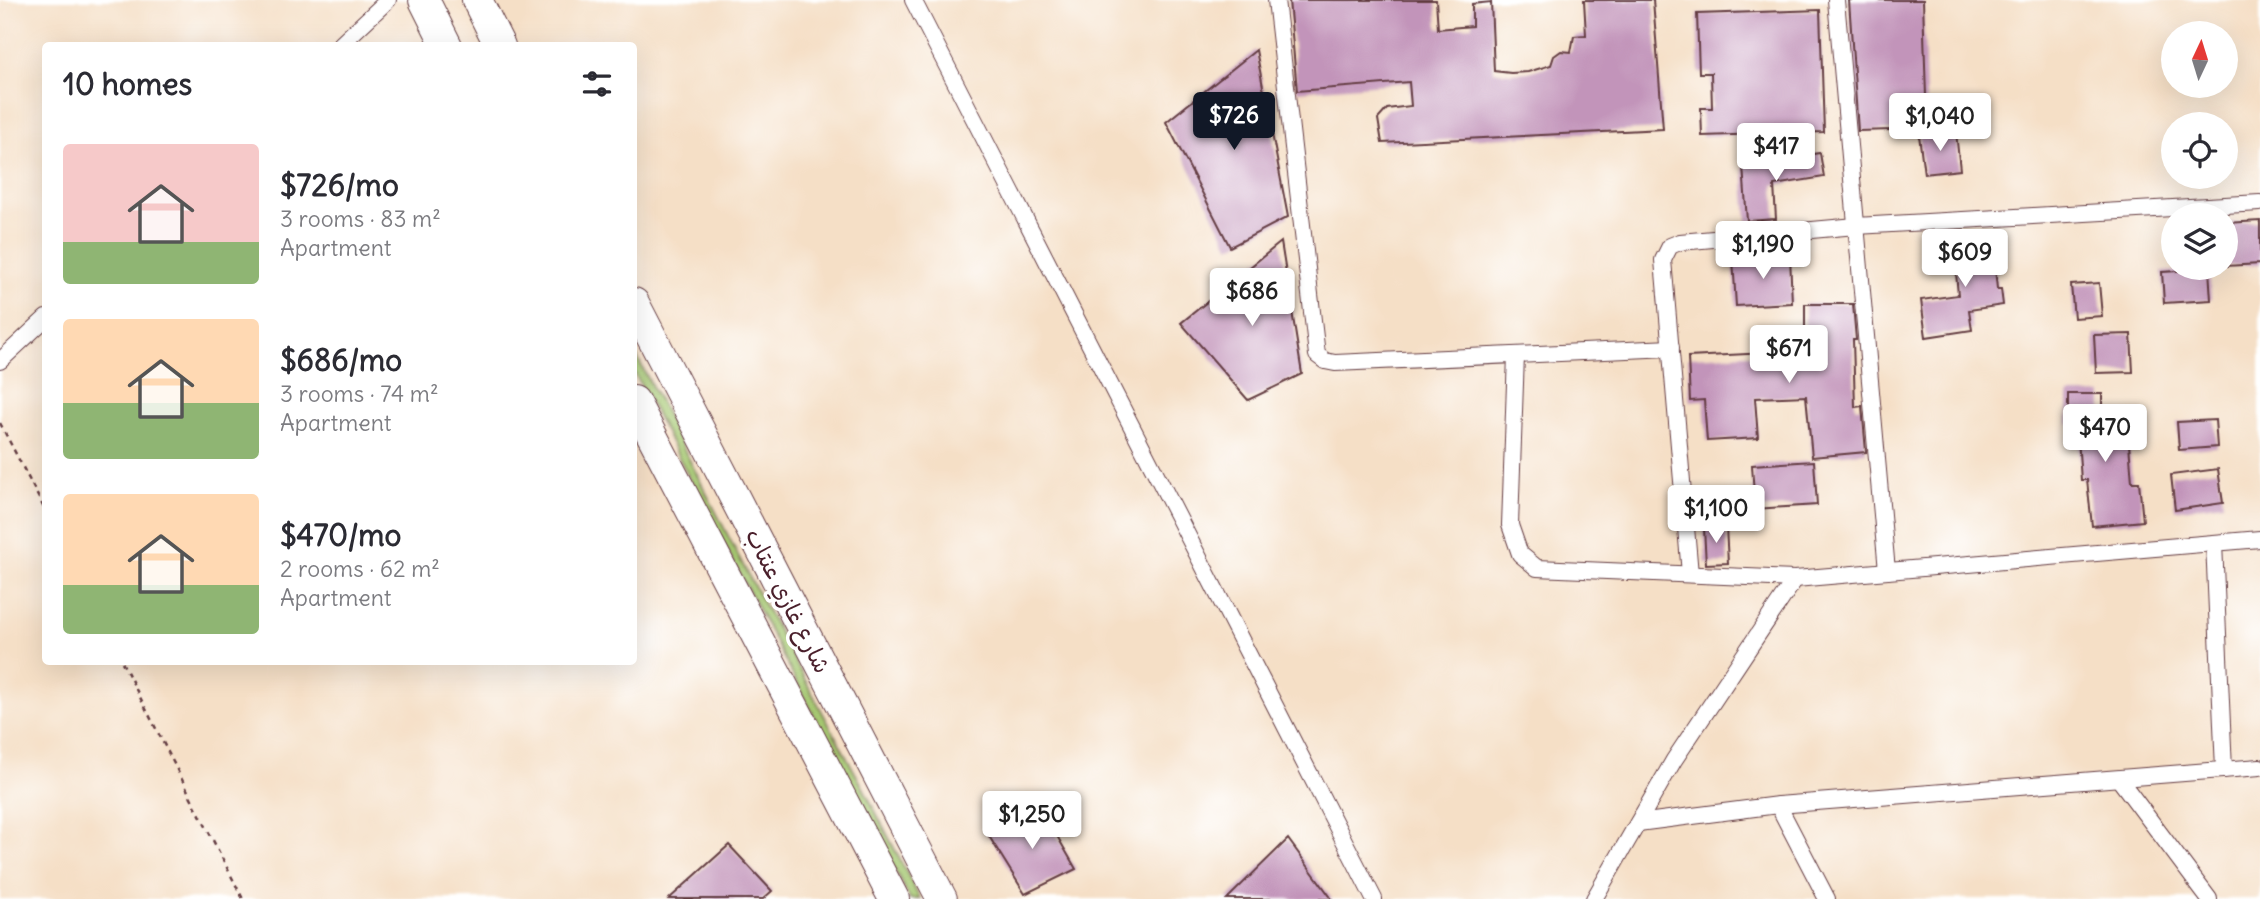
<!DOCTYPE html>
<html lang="en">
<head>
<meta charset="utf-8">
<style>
  :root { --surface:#fff; --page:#f7f7f7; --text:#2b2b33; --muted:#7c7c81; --accent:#111827 }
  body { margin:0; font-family:Delius,"Playpen Sans Arabic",sans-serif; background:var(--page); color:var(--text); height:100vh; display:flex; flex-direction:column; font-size:26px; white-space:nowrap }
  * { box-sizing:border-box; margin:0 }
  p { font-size:23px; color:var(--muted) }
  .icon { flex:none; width:38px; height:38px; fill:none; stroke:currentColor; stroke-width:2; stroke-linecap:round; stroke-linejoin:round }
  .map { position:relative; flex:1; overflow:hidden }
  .panel { position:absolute; left:42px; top:42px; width:595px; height:623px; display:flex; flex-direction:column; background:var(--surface); border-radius:7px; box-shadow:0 7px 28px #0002 }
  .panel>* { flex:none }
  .needle { width:46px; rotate:4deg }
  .tools { position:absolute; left:2161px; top:21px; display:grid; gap:14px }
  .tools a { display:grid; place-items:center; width:77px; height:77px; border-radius:50%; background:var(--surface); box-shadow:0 7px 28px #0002; font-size:35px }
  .price { position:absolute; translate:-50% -60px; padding:0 16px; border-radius:7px; background:#fff; color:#222; font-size:23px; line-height:46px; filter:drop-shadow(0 2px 4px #0008) }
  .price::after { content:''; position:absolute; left:50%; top:42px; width:21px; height:16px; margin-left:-10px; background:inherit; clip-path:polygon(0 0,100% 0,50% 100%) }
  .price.selected { background:var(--accent); color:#fff }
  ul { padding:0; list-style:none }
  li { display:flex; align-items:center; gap:21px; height:175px; padding:0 21px }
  li span { display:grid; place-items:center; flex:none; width:196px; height:140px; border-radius:7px; color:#555 }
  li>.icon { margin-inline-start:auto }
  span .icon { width:84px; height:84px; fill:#fffc; stroke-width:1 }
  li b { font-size:30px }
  h2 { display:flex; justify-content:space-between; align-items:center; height:84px; padding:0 21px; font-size:30px }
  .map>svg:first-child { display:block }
  .green { fill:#a4c770; stroke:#77734e; stroke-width:2 }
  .building { fill:#c294ba }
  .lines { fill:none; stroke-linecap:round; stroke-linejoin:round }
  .street-casing { stroke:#643c42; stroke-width:18 }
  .highway-casing { stroke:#643c42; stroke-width:32 }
  .path { stroke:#643c42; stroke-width:2.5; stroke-dasharray:5 5; stroke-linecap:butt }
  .street { stroke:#fff; stroke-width:16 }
  .highway { stroke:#fff; stroke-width:30 }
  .labels { text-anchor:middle; stroke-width:7; stroke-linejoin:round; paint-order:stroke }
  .street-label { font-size:23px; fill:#4a1f2b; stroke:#fff }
</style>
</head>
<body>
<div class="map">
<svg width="2260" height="899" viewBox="0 0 2260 899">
  <rect width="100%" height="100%" fill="#fff"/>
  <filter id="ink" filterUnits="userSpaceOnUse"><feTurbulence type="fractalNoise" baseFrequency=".0143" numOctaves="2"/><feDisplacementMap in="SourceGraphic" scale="14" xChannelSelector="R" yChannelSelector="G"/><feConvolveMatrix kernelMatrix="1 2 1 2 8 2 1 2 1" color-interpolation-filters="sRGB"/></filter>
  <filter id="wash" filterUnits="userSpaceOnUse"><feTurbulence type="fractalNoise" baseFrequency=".00686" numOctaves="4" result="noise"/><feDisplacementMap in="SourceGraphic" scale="28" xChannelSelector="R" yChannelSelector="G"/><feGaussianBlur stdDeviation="1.57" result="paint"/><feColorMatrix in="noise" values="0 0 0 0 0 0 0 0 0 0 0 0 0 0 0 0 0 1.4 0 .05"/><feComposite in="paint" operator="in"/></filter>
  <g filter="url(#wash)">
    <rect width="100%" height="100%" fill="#f5dfc6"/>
    <path class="green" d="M634,351l112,220 118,218 56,110h-10l-276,-527z"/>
    <g id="blocks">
      <g class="building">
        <path d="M1289,0h147l2,29 34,-3v-22l19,-2 3,69 17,2 17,-1 23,-7 3,-9 7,-5 10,1 3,-16 12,-1 -2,-35h69l10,129 -281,14 -4,-24 9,-10 24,-3 -2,-24 -112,9z"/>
        <path d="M1849,0h74l4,129 -69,2z"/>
        <path d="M1820,10l4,122 -122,4 -1,-28h11l-1,-35h-12l-2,-59z"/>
        <path d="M1256,50l32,167 -58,30 -64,-125z"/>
        <path d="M1956,132l4,38 -36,4 -5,-39z"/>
        <path d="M1820,153l4,24 -50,8 2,34 -29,2 -4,-55 43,-3 -1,-5z"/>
        <path d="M2260,221v43l-34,2v-43z"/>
        <path d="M1992,236l5,53h4l2,16 -34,5 3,20 -46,7 -5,-37 37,-5 -5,-56z"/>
        <path d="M1281,242l21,132 -54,26 -67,-77z"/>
        <path d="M1790,256l2,47 -56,3 -3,-47z"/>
        <path d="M2209,269l2,31 -47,3 -2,-31z"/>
        <path d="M2099,283l3,33 -28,2 -3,-33z"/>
        <path d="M1805,304h48l3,36h-3l2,67 7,-1 4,46 -54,5 -6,-61 -51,2 3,40 -51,3 -3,-41 -14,1 -2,-44 79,-4v4l38,-1z"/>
        <path d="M2131,334l2,38 -37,1 -2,-38z"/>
        <path d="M2068,394h34v39l26,-2 4,51h7l4,39 -51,5 -5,-46h-6l-4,-56h-9z"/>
        <path d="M2215,420l2,27 -38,3 -2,-28z"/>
        <path d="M1814,461l3,44 -62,4 -3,-44z"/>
        <path d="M2218,469l5,34 -48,7 -4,-35z"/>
        <path d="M1726,527l2,36 -22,1 -2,-36z"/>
        <path d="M1041,808l35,61 -51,25 -38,-61z"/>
        <path d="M1288,839l44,60h-105z"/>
        <path d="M729,845l43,46 -9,8h-94z"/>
      </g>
    </g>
  </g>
  <g filter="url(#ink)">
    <use href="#blocks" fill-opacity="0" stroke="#643c42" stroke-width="2"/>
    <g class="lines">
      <defs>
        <g id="street">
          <path d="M913,0l461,899"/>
          <path d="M1276,0l41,355 8,6 10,2 336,-15"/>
          <path d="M1836,0l51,571"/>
          <path d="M339,46l49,-46"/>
          <path d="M1516,355l-6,170 10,29 17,14 258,11 465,-40"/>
          <path d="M0,361l46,-43"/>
          <path d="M2214,543l10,227"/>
          <path d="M1690,574l-27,-314 7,-14 10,-4 176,-16 404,-23"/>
          <path d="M2119,779l90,120"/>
          <path d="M1778,805l49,94"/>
          <path d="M1638,823l140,-18 482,-38"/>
          <path d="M1594,899l80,-139 121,-181"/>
        </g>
        <g id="highway">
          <path d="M424,0l23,46"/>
          <path d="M477,0l23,46"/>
          <path d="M634,303l308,596"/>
          <path d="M634,401l260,498"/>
        </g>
      </defs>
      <use href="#street" class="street-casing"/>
      <use href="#highway" class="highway-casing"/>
      <g class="path">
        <path d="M0,423l46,89"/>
        <path d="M122,662l121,237"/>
      </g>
      <use href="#street" class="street"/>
      <use href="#highway" class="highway"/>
    </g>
  </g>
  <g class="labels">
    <g class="street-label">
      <text transform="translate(788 601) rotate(63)" y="8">شارع غازي عنتاب</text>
    </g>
  </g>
</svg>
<div class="tools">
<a><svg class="needle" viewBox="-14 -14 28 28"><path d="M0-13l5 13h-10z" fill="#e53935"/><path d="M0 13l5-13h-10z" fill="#7c7c81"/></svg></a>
<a><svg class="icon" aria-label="locate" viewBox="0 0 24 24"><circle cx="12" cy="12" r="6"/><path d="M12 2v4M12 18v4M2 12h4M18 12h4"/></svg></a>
<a><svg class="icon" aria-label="layers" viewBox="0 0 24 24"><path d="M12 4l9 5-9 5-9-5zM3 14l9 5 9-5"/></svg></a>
</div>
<b class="price selected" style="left:1234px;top:152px">$726</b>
<b class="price" style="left:1940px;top:153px">$1,040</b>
<b class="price" style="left:1776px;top:183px">$417</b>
<b class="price" style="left:1763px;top:281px">$1,190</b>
<b class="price" style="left:1965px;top:289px">$609</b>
<b class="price" style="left:1252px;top:328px">$686</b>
<b class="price" style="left:1789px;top:385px">$671</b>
<b class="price" style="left:2105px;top:464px">$470</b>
<b class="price" style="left:1716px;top:545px">$1,100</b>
<b class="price" style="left:1032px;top:851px">$1,250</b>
<section class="panel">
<h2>10 homes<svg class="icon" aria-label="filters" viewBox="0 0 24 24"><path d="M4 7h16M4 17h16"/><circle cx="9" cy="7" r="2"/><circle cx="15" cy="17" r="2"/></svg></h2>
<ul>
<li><span style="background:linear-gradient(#f6c9c9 70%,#8fb573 0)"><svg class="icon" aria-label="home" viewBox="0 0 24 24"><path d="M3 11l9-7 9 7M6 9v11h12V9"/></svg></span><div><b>$726/mo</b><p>3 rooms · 83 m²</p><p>Apartment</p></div></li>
<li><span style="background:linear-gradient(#ffd9b3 60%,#8fb573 0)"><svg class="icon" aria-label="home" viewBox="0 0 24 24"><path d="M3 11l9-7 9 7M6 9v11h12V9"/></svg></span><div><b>$686/mo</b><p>3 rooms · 74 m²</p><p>Apartment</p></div></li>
<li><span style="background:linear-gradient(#ffd9b3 65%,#8fb573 0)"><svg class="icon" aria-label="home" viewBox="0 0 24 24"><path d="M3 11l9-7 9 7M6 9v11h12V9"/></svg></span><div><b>$470/mo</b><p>2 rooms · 62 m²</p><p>Apartment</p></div></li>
</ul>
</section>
</div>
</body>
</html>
